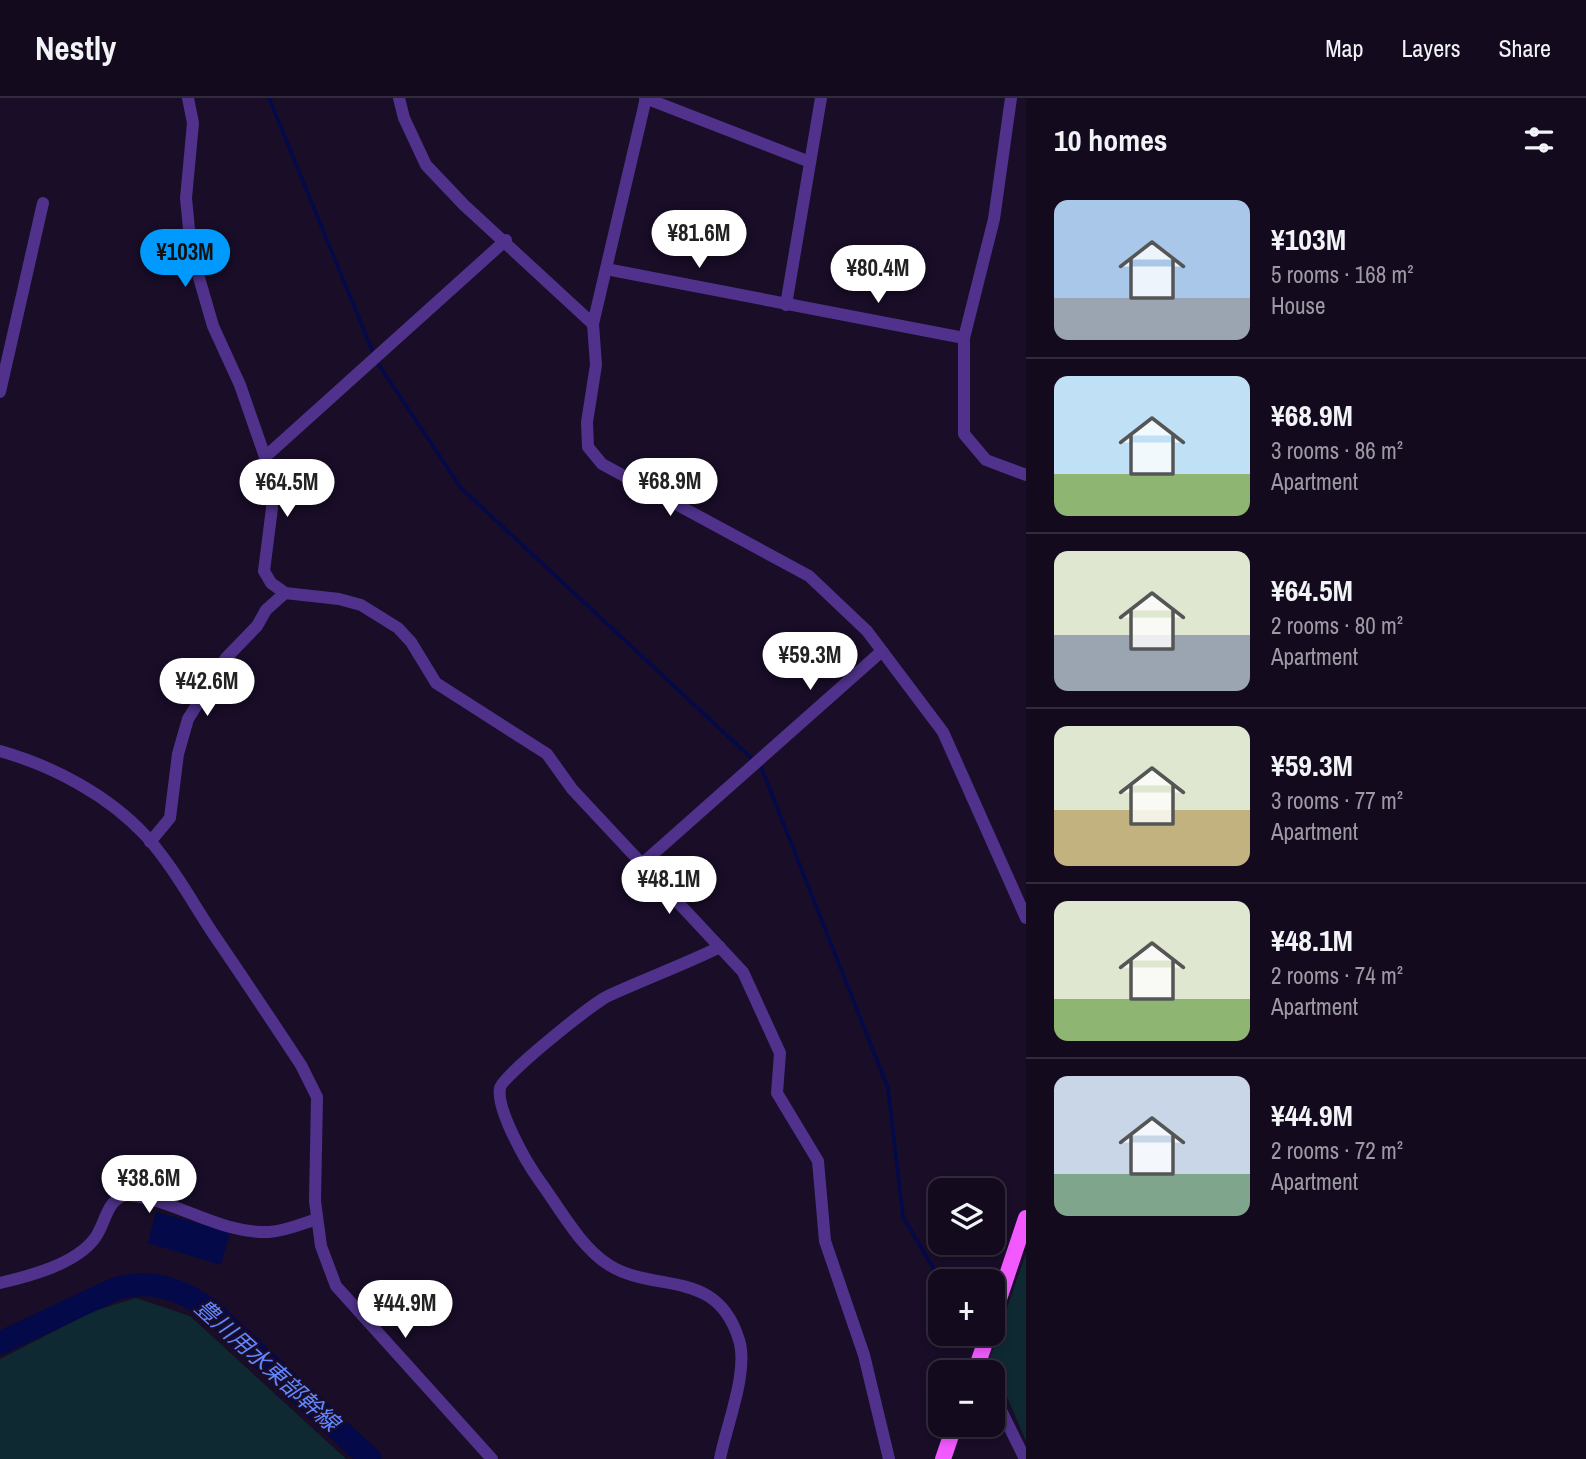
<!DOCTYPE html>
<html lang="en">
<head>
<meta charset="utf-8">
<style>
  :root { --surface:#130a1e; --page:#20182b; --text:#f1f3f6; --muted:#9d9aa4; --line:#322b3c; --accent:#009afe }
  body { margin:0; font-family:"Archivo Narrow","Noto Sans JP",sans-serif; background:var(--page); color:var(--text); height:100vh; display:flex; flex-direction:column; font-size:26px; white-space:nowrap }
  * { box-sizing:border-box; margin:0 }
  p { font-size:23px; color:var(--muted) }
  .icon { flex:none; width:38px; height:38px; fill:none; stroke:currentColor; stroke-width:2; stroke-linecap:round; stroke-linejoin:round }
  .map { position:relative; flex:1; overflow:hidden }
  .sheet { display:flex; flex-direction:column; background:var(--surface); width:560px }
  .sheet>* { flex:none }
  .fabs { position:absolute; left:928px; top:1080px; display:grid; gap:14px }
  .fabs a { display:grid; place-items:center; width:77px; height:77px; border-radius:14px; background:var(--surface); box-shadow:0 4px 10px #0003,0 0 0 2px var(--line); font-size:35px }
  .price { position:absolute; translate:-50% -60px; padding:0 16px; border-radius:24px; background:#fff; color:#222; font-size:23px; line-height:46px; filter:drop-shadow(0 2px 4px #0008) }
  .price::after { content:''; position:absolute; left:50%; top:42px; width:21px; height:16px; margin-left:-10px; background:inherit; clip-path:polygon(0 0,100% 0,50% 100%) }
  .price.current { background:var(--accent); color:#111 }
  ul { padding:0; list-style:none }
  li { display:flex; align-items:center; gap:21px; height:175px; padding:0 28px }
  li+li { border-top:2px solid var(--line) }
  li span { display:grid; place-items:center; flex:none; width:196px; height:140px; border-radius:14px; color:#555 }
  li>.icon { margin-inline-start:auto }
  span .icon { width:84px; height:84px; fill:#fffc; stroke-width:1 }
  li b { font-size:30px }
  h2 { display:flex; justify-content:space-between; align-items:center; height:84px; padding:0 28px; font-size:30px }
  header { display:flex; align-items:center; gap:42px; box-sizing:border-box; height:98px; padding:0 35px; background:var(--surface); border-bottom:2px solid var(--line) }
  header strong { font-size:33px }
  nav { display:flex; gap:38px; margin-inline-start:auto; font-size:24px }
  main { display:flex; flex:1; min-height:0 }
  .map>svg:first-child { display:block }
  .green { fill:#0f2932 }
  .water { fill:#040949 }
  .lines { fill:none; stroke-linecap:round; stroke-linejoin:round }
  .stream { stroke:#040949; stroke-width:3.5 }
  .river { stroke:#040949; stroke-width:23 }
  .minor { stroke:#50328c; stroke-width:12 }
  .major { stroke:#f25aff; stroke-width:16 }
  .labels { text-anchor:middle; stroke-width:5; stroke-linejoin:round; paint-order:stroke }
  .water-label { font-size:23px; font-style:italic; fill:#6187ff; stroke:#190d28 }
</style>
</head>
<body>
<header>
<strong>Nestly</strong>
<nav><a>Map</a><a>Layers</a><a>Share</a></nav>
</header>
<main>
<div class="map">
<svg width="1026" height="1361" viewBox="0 0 1026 1361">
  <rect width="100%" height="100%" fill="#190d28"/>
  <g class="green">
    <path d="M1026,1155v188l-36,-84z"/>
    <path d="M136,1200l54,18 156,143h-346v-100l94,-48z"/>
  </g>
  <path class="water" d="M156,1114l74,20 -9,33 -73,-22z"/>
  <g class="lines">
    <g class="stream">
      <path d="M269,0l105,257"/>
      <path d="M377,264l84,126 300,279 127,321 15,129 38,64"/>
      <path d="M972,1236l2,3"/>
    </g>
    <path class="river" d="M0,1245l115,-54c36,-11 67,0 96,22l159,148"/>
    <g class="minor">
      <path d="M188,0l5,25 -7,75 5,52 22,76 27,59 31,89 1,34 -8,63 7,12 14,10 54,6 22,6 37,23 13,14 25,41 111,71 25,35 171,183 37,81 -3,40 41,68 7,80 39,114 25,104"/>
      <path d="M399,0l5,20 22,47 38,40 129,119"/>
      <path d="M645,0l165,64"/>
      <path d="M646,0l-53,226 3,41 -9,57 1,25 14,17 207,112 58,55 76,101 83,186"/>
      <path d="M1011,0l-17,121 -30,119v96l22,26 40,15"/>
      <path d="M606,171l358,69"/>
      <path d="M786,207l35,-207"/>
      <path d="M0,294l43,-189"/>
      <path d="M265,359l241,-217"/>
      <path d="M0,653c53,15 108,44 146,85 26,29 45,64 66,96 30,44 60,89 89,133l16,32 -2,104 6,45 15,40 156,173"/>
      <path d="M150,744l20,-24 8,-64 10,-35 38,-61 31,-32 9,-16 19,-17"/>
      <path d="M644,764l238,-211"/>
      <path d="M720,849c-37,18 -75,32 -112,49 -15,7 -106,80 -108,92 -4,21 26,74 39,92 20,27 41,67 70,85 46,29 108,2 130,75 10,32 -13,86 -19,119"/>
      <path d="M0,1185c30,-7 76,-19 95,-45 11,-15 11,-38 31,-43 50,4 92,39 143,37 17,-1 32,-8 48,-13"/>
      <path d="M992,1294l33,67"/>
    </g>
    <g class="major">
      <path d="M992,1222l34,-102"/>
      <path d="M975,1274l13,-38"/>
      <path d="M943,1361l12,-35"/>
    </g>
  </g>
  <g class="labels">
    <g class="water-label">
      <text transform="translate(267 1267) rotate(42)" y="8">豊川用水東部幹線</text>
    </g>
  </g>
</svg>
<div class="fabs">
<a><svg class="icon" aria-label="layers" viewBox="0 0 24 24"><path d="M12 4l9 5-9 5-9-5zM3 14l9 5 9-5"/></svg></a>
<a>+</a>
<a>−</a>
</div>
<b class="price" style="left:699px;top:172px">¥81.6M</b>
<b class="price current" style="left:185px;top:191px">¥103M</b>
<b class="price" style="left:878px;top:207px">¥80.4M</b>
<b class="price" style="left:670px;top:420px">¥68.9M</b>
<b class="price" style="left:287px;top:421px">¥64.5M</b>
<b class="price" style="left:810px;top:594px">¥59.3M</b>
<b class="price" style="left:207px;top:620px">¥42.6M</b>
<b class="price" style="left:669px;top:818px">¥48.1M</b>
<b class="price" style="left:149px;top:1117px">¥38.6M</b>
<b class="price" style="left:405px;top:1242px">¥44.9M</b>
</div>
<section class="sheet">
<h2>10 homes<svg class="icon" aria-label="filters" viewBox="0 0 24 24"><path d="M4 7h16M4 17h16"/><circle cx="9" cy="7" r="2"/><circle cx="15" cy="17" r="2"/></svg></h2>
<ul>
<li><span style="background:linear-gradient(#a9c7e8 70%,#9aa5b1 0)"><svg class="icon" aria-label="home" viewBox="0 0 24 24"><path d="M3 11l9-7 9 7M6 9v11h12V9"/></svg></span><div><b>¥103M</b><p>5 rooms · 168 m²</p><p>House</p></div></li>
<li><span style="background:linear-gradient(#bfe0f5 70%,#8fb573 0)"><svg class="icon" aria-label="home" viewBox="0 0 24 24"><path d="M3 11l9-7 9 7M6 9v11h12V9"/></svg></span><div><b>¥68.9M</b><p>3 rooms · 86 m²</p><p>Apartment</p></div></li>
<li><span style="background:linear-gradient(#dfe7d0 60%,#9aa5b1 0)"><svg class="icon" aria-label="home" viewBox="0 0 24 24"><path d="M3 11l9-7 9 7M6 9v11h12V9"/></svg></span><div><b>¥64.5M</b><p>2 rooms · 80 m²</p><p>Apartment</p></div></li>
<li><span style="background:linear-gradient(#dfe7d0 60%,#c2b280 0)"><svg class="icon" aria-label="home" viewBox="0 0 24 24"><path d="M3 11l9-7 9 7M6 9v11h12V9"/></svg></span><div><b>¥59.3M</b><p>3 rooms · 77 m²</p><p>Apartment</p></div></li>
<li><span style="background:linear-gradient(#dfe7d0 70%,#8fb573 0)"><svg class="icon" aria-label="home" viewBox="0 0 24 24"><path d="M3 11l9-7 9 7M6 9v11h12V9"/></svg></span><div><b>¥48.1M</b><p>2 rooms · 74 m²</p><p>Apartment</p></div></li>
<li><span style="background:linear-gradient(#c9d6e8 70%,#7fa58c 0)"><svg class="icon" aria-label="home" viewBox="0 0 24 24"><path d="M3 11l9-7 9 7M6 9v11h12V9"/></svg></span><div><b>¥44.9M</b><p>2 rooms · 72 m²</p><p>Apartment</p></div></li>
</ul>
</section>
</main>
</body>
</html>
